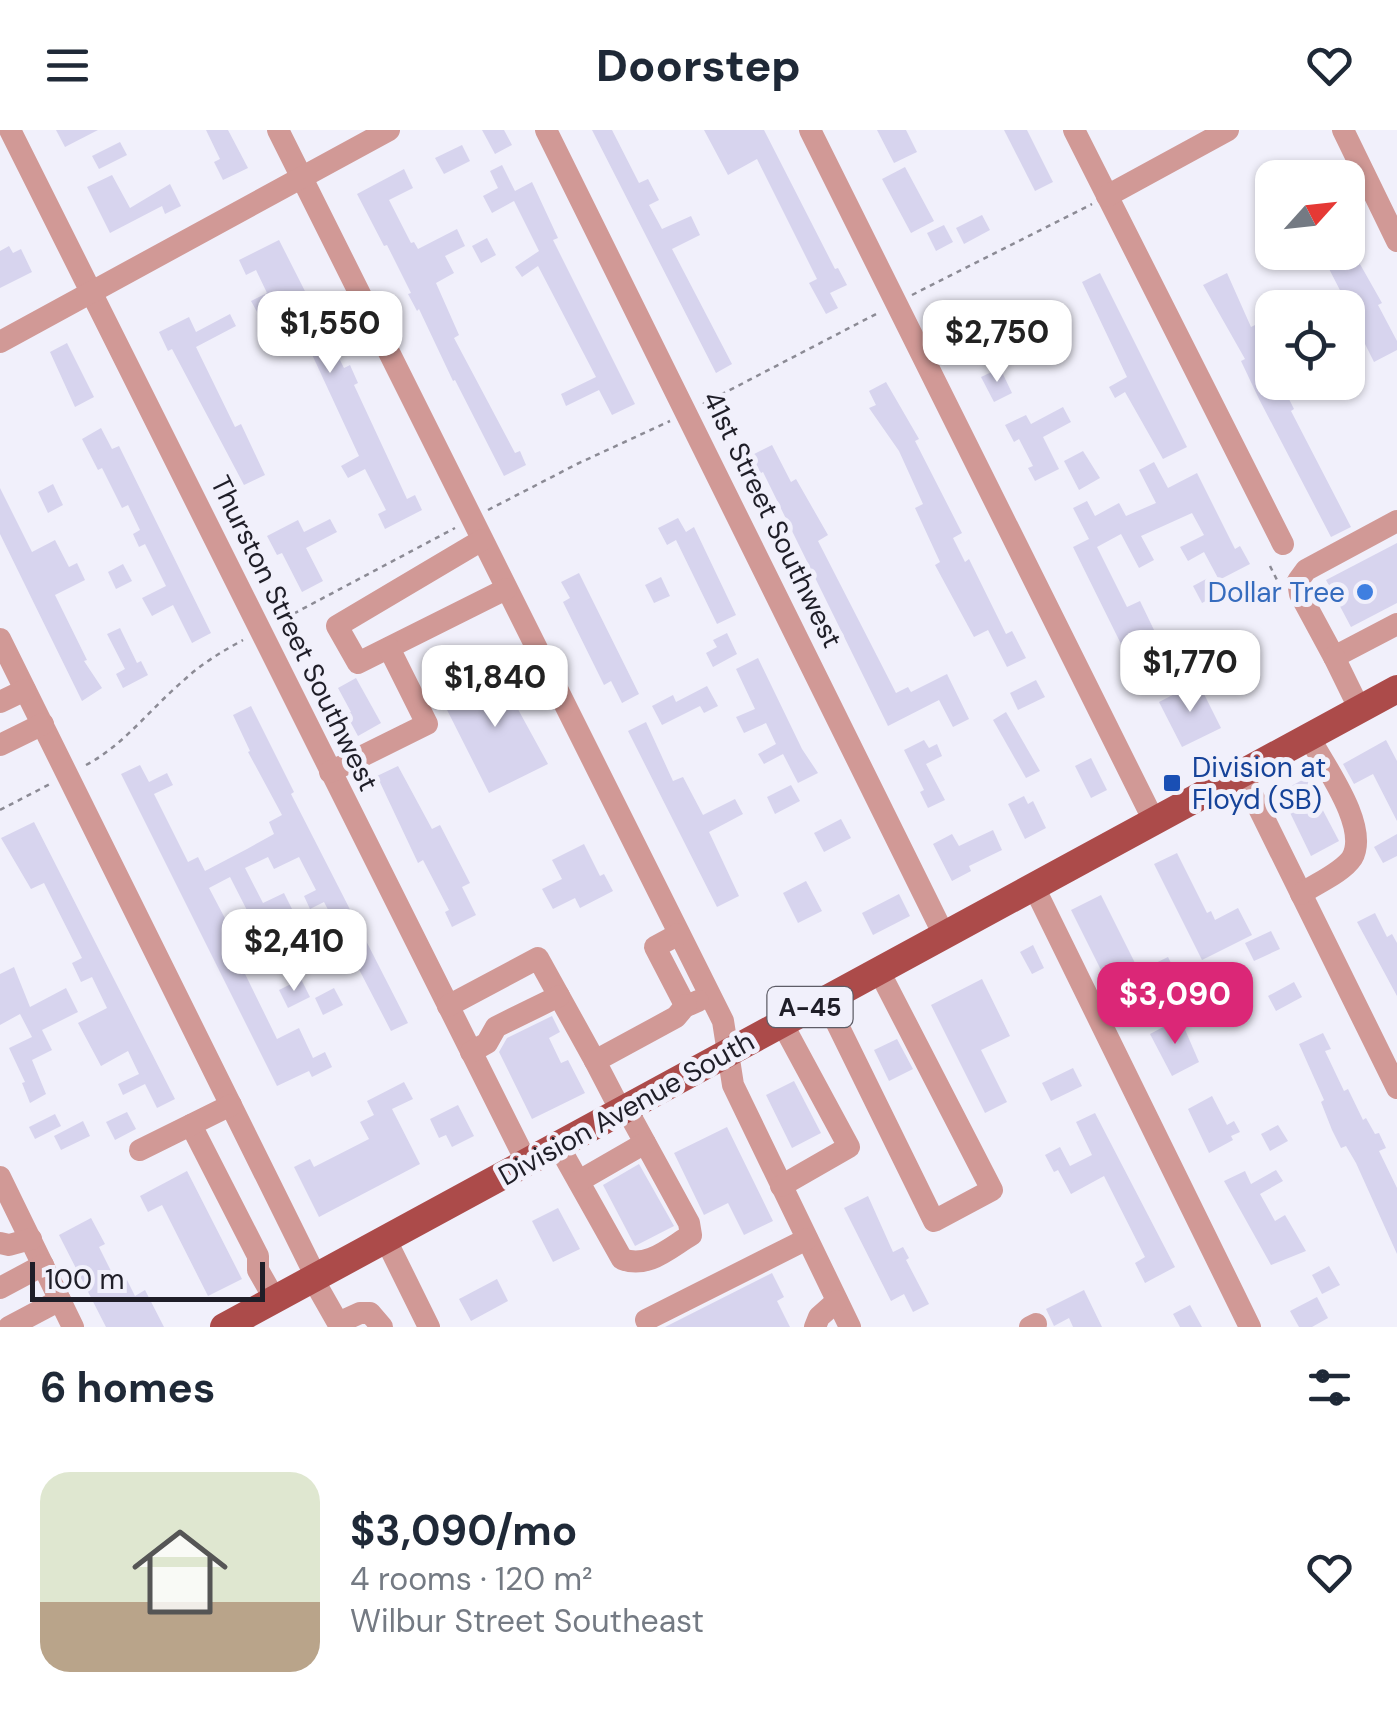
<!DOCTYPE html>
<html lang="en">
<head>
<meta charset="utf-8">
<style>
  :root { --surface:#fff; --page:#f6f6f7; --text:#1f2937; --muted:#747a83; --accent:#db2777 }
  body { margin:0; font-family:"DM Sans",sans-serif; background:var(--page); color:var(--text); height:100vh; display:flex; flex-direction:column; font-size:38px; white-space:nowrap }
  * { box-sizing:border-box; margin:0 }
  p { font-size:32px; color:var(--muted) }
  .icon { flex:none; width:55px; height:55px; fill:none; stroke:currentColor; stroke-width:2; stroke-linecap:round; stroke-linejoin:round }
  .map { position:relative; height:1197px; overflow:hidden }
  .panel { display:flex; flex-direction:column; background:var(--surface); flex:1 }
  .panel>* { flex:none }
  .needle { width:65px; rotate:63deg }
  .controls { position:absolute; left:1255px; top:30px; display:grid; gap:20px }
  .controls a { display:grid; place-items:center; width:110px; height:110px; border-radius:20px; background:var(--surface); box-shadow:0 2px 8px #0004; font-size:50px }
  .scale { position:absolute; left:30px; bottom:25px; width:235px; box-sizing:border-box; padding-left:10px; border:5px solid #1f1e28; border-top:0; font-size:28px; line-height:35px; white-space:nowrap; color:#1f1e28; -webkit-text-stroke:8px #f1f0fb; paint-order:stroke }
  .price { position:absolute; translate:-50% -85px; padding:0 22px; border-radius:20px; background:#fff; color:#222; font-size:32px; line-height:65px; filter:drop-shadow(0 2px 5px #0008) }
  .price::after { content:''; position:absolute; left:50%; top:60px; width:30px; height:22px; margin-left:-15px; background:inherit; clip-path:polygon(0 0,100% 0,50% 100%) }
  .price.on { background:var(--accent); color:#fff }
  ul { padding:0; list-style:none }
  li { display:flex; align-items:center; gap:30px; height:250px; padding:0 40px }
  li span { display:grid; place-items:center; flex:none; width:280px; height:200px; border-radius:30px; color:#555 }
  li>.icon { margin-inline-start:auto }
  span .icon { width:120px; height:120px; fill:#fffc; stroke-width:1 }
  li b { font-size:42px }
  h2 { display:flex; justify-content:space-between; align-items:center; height:120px; padding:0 40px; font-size:42px }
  header { display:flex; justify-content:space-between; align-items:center; height:130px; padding:0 40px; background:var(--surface); font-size:45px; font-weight:800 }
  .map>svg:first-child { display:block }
  .building { fill:#d7d4ee }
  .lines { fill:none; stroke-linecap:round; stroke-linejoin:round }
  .path { stroke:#8c8b95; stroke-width:2.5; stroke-dasharray:5 5; stroke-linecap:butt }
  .minor { stroke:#d19996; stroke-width:22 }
  .major { stroke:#ac4b4a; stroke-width:28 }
  .shop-dot { fill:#3f7fe0; stroke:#f1f0fb; stroke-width:4 }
  .transit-dot { fill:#1a4fb4; stroke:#f1f0fb; stroke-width:4 }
  .labels { text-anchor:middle; stroke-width:10; stroke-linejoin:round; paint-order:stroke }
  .shield { fill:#f1f0fb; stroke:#5e5d67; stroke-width:2.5 }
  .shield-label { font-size:25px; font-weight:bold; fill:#1f1e28 }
  .street-label { font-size:28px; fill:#1f1e28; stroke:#f1f0fb }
  .shop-label { font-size:28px; fill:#366cbe; stroke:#f1f0fb; text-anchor:end }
  .transit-label { font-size:28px; fill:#164399; stroke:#f1f0fb; text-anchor:start }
</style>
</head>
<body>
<header><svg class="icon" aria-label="menu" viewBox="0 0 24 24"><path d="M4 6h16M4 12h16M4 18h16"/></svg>Doorstep<svg class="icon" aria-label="heart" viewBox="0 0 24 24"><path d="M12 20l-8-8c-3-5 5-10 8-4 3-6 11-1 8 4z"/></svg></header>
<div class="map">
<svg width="1397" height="1197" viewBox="0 0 1397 1197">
  <rect width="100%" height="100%" fill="#f1f0fb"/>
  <g class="building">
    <path d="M56,0h42l-33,17z"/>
    <path d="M206,0h22l20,38 -25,12 -9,-18 6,-3z"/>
    <path d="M482,0h22l8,15 -17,9z"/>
    <path d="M592,0h20l27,53 9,-4 11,21 -10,5 13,24 29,-13 9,19 -28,14 60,115 -16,9z"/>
    <path d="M704,0h60l71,139 3,-1 9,17 -17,8 8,15 -12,6 -17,-31 8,-4 -60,-120 -29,16z"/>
    <path d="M877,0h29l11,22 -23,11z"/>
    <path d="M1004,0h23l26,52 -18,9z"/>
    <path d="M120,12l7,13 -28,14 -7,-13z"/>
    <path d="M462,15l8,16 -26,13 -9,-16z"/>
    <path d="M502,35l13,26 17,-9 26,56 -5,2 82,164 -23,11 -13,-25 -33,16 -5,-12 35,-17 -58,-111 -16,11 -7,-10 24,-16 -25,-50 -22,12 -9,-17 15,-8 -8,-17z"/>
    <path d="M905,37l29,54 -23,12 -29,-54z"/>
    <path d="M404,39l9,19 -24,12 22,43 3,-1 4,7 39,-20 8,17 -20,10 9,17 -18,10 23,52 -5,3 61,115 5,-2 6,14 -22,11 -49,-96 -2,1 -34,-72 -2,2 -9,-17 3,-1 -24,-48 -3,1 -27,-52z"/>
    <path d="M112,45l18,33 40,-24 11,22 -16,8 -3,-8 -52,27 -23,-46z"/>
    <path d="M982,85l8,15 -26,14 -8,-16z"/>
    <path d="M944,95l9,17 -17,9 -9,-18z"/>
    <path d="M487,108l9,17 -15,8 -9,-17z"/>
    <path d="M279,110l65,128 6,-3 8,18 -4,2 53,114 8,-4 7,15 -37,19 -7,-15 8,-4 -21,-41 -17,9 -7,-12 18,-10 -62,-134 -11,6 -9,-17 -16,8 -10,-18 16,-8 -11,-23 -10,5 -7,-15z"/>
    <path d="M9,116l4,7 8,-4 11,23 -32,16v-37z"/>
    <path d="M1352,120l30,53 -4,2 19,36v9l-23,12 -22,-44 -4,3v-13h-22l18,-10 -18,-35z"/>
    <path d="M1100,143l87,174 -24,12 -38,-67 -10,6 -6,-11 18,-10 -45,-95z"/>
    <path d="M1227,143l24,54 8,-4 7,14 -9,5 15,30v20l11,-5 11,22 -3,2 60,116 -20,10 -72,-138 -18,-38 4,-2 -42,-74z"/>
    <path d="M230,184l6,12 -40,21 39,80 6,-3 24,51 -21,10 -72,-136 -4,2 -9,-19 30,-15 7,15z"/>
    <path d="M67,213l27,54 -19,10 -25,-55z"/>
    <path d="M1000,238l12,25 -18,9 -13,-25z"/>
    <path d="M886,252l33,57 -4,2 47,92 -9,5 12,24 4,-3 37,75 6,-3 14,27 -19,9 -19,-37 -14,7 -39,-72 5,-3 -25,-54 8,-4 -24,-53 -30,-43 7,-3 -7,-14z"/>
    <path d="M1063,277l8,15 -28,15 16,32 -24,12 -7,-13 5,-2 -14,-27 -5,3 -9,-17 21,-10 5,9z"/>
    <path d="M101,298l11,21 7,-3 92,187 -19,10 -19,-38 -21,11 -10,-18 24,-12 -21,-42 -6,3 -6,-13 7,-4 -12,-25 -6,3 -20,-40 -4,2 -16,-31z"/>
    <path d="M772,315l19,37 5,-3 32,56 -10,6 78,152 12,-6 3,5 36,-18 22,45 -16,8 -14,-27 -51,26 -125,-254 -4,2 -9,-18z"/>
    <path d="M1083,321l17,27 -21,12 -15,-29z"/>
    <path d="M1154,332l14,26 29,-15 38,76 5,-3 10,18 -31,16 -15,-28 -16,9 -8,-14 24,-12 -12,-22 -51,23 13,24 -15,8 -18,-34 -24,13 30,60 13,-6 14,29 -32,16 -49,-99 16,-8 -16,-31 14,-7 8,15 24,-13 7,13 30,-13 -17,-33z"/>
    <path d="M53,354l10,21 -15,8 -10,-21z"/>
    <path d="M0,358l32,64 23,-12 14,27 8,-4 8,17 -30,15 32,65 -3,1 18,27 -20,13 -82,-167z"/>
    <path d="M678,388l8,14 8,-5 42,88 -19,9 -41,-84 -9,5 -9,-17z"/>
    <path d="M330,389l7,13 -31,16 17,33 -21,11 -20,-39 -5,2 -10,-19 31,-16 6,12z"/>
    <path d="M1397,413v60l-46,24 -25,-47z"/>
    <path d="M123,434l9,17 -16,8 -8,-17z"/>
    <path d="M579,443l60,121 -17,9 -11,-22 -7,4 -41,-83 7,-4 -9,-16z"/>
    <path d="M661,447l9,19 -16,7 -9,-18z"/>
    <path d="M1208,448l9,17 -15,8 -9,-17z"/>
    <path d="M120,498l17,35 4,-2 7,14 -25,13 -7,-14 9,-5 -18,-35z"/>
    <path d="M727,503l10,21 -24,13 -7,-14 11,-6 -4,-7z"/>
    <path d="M1173,509l2,5 9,-5 8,17 -27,14 -11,-21z"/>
    <path d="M758,528l44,91 16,24 -20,10 -15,-29 -19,10 -6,-10 18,-10 -10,-21 -22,10 -8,-16 19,-8 -19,-40z"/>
    <path d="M510,536l10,19 -12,6 40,73 -59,29 -47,-93z"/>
    <path d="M356,548l25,45 -23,13 -12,-22 5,-2 -13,-24z"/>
    <path d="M1036,550l9,17 -27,13 -8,-17z"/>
    <path d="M1198,552l23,46 -39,19 -23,-45z"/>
    <path d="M707,556l11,20 -14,7 -4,-7 -38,19 -10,-19 21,-11 3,7z"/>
    <path d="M251,576l43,86 -3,2 117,229 -17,8 -67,-129 -14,7 -6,-13 12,-6 -17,-33 -25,12 -6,-12 -23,11 18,35 21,-10 8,16 -33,16 7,14 -11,5 -9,-19 7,-3 -23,-45 -21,11 19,36 -6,3 55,112 22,-11 14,30 12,-6 7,15 -20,10 -3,-6 -32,15 -156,-312 19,-9 9,17 18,-9 6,12 -19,9 34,68 10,-5 7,14 42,-22 27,-15 -5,-12 13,-7 -34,-63 2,-1 -17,-36z"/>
    <path d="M1006,582l34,59 -14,7 -33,-58z"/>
    <path d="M646,592l27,59 10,-4 20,38 32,-16 8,15 -34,18 30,64 -22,11 -89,-176z"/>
    <path d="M924,610l5,8 8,-4 5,12 -16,8 19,36 -17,8 -8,-16 4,-2 -20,-40z"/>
    <path d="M1386,610l11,21v60l-24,-47 -19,10 -11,-20z"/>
    <path d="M1091,628l16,32 -16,8 -16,-32z"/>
    <path d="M398,636l34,63 8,-4 30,58 -8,4 14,28 -24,12 -7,-15 4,-2 -26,-50 -5,3 -41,-87z"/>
    <path d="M1306,648l33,63 -28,15 -31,-64z"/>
    <path d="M791,655l9,16 -25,13 -8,-17z"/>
    <path d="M1024,666l4,8 5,-3 13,27 -21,11 -17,-35z"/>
    <path d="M841,689l10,19 -27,14 -10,-19z"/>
    <path d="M34,692l141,277 -18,9 -12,-24 -22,11 -5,-11 21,-10 -11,-23 -27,15 -23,-43 29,-15 -15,-31 -11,5 -9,-19 10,-5 -38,-75 -13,6 -30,-51z"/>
    <path d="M993,700l9,20 -33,16 2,5 -19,10 -19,-37 19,-10 7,12z"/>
    <path d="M1397,704v22l-14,7 -9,-16z"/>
    <path d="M584,714l16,32 4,-2 9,17 -33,17 -5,-10 -22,11 -11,-20 20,-10 -10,-19z"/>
    <path d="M1177,723l30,60 4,-2 4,9 23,-12 14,27 -50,25 -48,-96z"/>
    <path d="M806,751l16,30 -24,12 -15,-30z"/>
    <path d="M899,764l11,22 -37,19 -11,-22z"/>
    <path d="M1101,765l38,76 29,-14 9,18 -39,20 -16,-31 -19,10 -32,-64z"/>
    <path d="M1375,783l12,24 5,-3 5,9v53l-40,-74z"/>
    <path d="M1271,801l9,18 -26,12 -9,-18z"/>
    <path d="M1033,815l11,23 -12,6 -12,-22z"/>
    <path d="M14,837l16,40 36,-19 12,24 -36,18 10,20 -20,10 14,34 -16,9 -8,-20 3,-1 -16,-34 23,-11 -12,-23 -20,11v-51z"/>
    <path d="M301,849l9,18 -22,11 -9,-18z"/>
    <path d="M982,849l28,57 -29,14 26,52 -22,11 -54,-108z"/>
    <path d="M1294,852l8,15 -26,14 -8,-15z"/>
    <path d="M334,858l9,17 -20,10 -8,-17z"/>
    <path d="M552,886l8,16 -11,6 12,25 7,-3 17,33 -53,26 -33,-67 8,-14z"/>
    <path d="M1180,888l19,44 -27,14 -22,-42z"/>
    <path d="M1323,903l8,16 -6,2 19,40 4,-2 15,31 3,-2 9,16 4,-1 7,15 -7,3 18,37v66l-41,-91 -10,-17 -5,2 -9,-18 -11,-28 3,-2 -25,-56z"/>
    <path d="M897,909l16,30 -24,12 -15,-31z"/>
    <path d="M1073,938l9,18 -31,15 -9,-18z"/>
    <path d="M794,951l27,52 -29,15 -26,-53z"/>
    <path d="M404,952l9,17 -21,10 28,55 -101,53 -25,-50 16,-8 4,8 55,-28 -9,-17 14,-7 -7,-14z"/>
    <path d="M1212,966l15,29 7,-4 6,11 -9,4 2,4 -24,13 -21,-44z"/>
    <path d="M458,975l16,31 -22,11 -6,-12 -7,3 -9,-19z"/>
    <path d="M127,982l9,17 -21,11 -9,-18z"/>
    <path d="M1095,983l80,154 -30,16 -10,-20 10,-6 -41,-81 -33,18 -13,-24 -4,2 -9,-17 15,-8 10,19 22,-11 -16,-33z"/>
    <path d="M55,984l6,12 -26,13 -6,-12z"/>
    <path d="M83,991l7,15 -29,14 -7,-14z"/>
    <path d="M1278,995l10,16 -18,10 -9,-17z"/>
    <path d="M727,997l46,94 -29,14 -16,-32 -24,12 -30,-62z"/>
    <path d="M639,1034l35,62 -39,20 -32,-61z"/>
    <path d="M1276,1040l7,11 -23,13 15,27 10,-6 21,36 -35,14 -47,-84 21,-10 6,13z"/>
    <path d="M187,1041l55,108 -34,17 -46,-91 -14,7 -8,-16z"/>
    <path d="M868,1066l25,56 10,-5 6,11 -3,2 23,44 -16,8 -9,-18 -13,7 -47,-93z"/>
    <path d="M558,1078l22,41 -27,13 -21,-41z"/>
    <path d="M91,1088l14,26 -6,3 19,38 9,-5 8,16 10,-6 19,37h-58l-47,-92z"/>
    <path d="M1329,1136l11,19 -18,9 -10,-19z"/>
    <path d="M772,1143l12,24 -7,4 13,26h-125z"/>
    <path d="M497,1149l11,22 -37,20 -12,-22z"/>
    <path d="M1084,1160l18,37h-29l-4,-9 -15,8 -8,-17z"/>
    <path d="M1317,1167l11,21 -16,9h-13l-9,-16z"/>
    <path d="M1190,1175l12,22h-22l-7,-13z"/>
  </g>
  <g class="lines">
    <g class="path">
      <path d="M912,165l180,-91"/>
      <path d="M703,274l175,-91"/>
      <path d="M488,380l89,-46 93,-43"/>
      <path d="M1270,436l8,16"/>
      <path d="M276,493l179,-95"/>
      <path d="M86,635c38,-20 64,-56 97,-84 18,-17 38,-29 60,-41"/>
      <path d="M0,680l52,-27"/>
    </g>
    <g class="minor">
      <path d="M10,0l517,1033"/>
      <path d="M278,0l445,891 10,64 117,242"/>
      <path d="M546,0l398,805"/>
      <path d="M810,0l344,691"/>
      <path d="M1074,0l209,414"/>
      <path d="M1343,0l54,111"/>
      <path d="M1107,66l121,-66"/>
      <path d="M0,212l389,-212"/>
      <path d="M1397,391l-91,49 -8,11 2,13 34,63 63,-33"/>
      <path d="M482,410l-145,86 21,37 148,-74"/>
      <path d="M0,509l316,638"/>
      <path d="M1334,527l26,53"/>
      <path d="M0,572l25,-12"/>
      <path d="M0,615l43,-21"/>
      <path d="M330,642l97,-48 -38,-76"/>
      <path d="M1242,644l155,314"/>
      <path d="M1034,757l216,440"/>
      <path d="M1301,764c14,-10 41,-21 51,-36 18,-31 -28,-93 -43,-121"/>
      <path d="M679,804l-24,13 29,56 5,2 9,-4"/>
      <path d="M825,869l109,222 58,-31 -113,-219"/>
      <path d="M448,876l90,-48 57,103"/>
      <path d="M471,922l16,-9 9,-16 63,-31"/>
      <path d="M621,981l-26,-50 81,-44 10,-12"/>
      <path d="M191,995l67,131v14l17,30"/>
      <path d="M558,1015l64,114c26,10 47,-11 69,-24l-2,-12 -63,-115"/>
      <path d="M140,1020l91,-45"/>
      <path d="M0,1047l73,150"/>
      <path d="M579,1051l66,-38"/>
      <path d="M781,1056l68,-39 -67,-124"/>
      <path d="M386,1110l43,87"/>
      <path d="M0,1113l9,2 22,-6"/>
      <path d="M313,1149l25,44 22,-10h10l12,14"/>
      <path d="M0,1158l43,-23"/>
      <path d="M646,1190l161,-81"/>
      <path d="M9,1197l51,-27"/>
      <path d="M815,1197l4,-10 18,-16"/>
      <path d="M1030,1197l6,-3"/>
    </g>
    <path class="major" d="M224,1197l1173,-638"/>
  </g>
  <circle class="shop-dot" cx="1365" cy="462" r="10"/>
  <rect class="transit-dot" x="1162" y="643" width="20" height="20" rx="5"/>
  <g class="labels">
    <rect class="shield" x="767.5" y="857" width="85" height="40" rx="8"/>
    <g class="shield-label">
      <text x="810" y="886">A-45</text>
    </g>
    <g class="street-label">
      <text transform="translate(773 389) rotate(64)" y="10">41st Street Southwest</text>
      <text transform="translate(295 503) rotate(64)" y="10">Thurston Street Southwest</text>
      <text transform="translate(626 978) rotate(-29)" y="10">Division Avenue South</text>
    </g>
    <g class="shop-label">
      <text x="1345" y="472">Dollar Tree</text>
    </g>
    <g class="transit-label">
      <text x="1192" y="647">Division at<tspan x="1192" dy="32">Floyd (SB)</tspan></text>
    </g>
  </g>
</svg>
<div class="controls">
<a><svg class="needle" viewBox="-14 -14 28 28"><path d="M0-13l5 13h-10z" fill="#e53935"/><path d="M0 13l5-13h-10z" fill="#747a83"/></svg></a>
<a><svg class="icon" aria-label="locate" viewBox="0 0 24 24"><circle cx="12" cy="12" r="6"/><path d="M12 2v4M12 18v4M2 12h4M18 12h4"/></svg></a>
</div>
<div class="scale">100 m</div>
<b class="price" style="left:330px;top:246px">$1,550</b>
<b class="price" style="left:997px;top:255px">$2,750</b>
<b class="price" style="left:1190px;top:585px">$1,770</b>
<b class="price" style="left:495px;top:600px">$1,840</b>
<b class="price" style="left:294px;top:864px">$2,410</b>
<b class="price on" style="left:1175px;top:917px">$3,090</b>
</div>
<section class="panel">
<h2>6 homes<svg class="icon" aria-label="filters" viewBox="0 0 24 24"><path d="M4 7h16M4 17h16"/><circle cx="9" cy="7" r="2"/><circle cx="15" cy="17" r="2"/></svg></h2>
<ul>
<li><span style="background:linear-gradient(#dfe7d0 65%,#b9a48a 0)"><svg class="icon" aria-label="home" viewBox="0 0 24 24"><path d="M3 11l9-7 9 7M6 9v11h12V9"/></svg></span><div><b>$3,090/mo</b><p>4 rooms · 120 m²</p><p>Wilbur Street Southeast</p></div><svg class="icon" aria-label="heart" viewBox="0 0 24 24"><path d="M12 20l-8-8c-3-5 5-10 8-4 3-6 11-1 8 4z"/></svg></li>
</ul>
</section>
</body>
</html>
